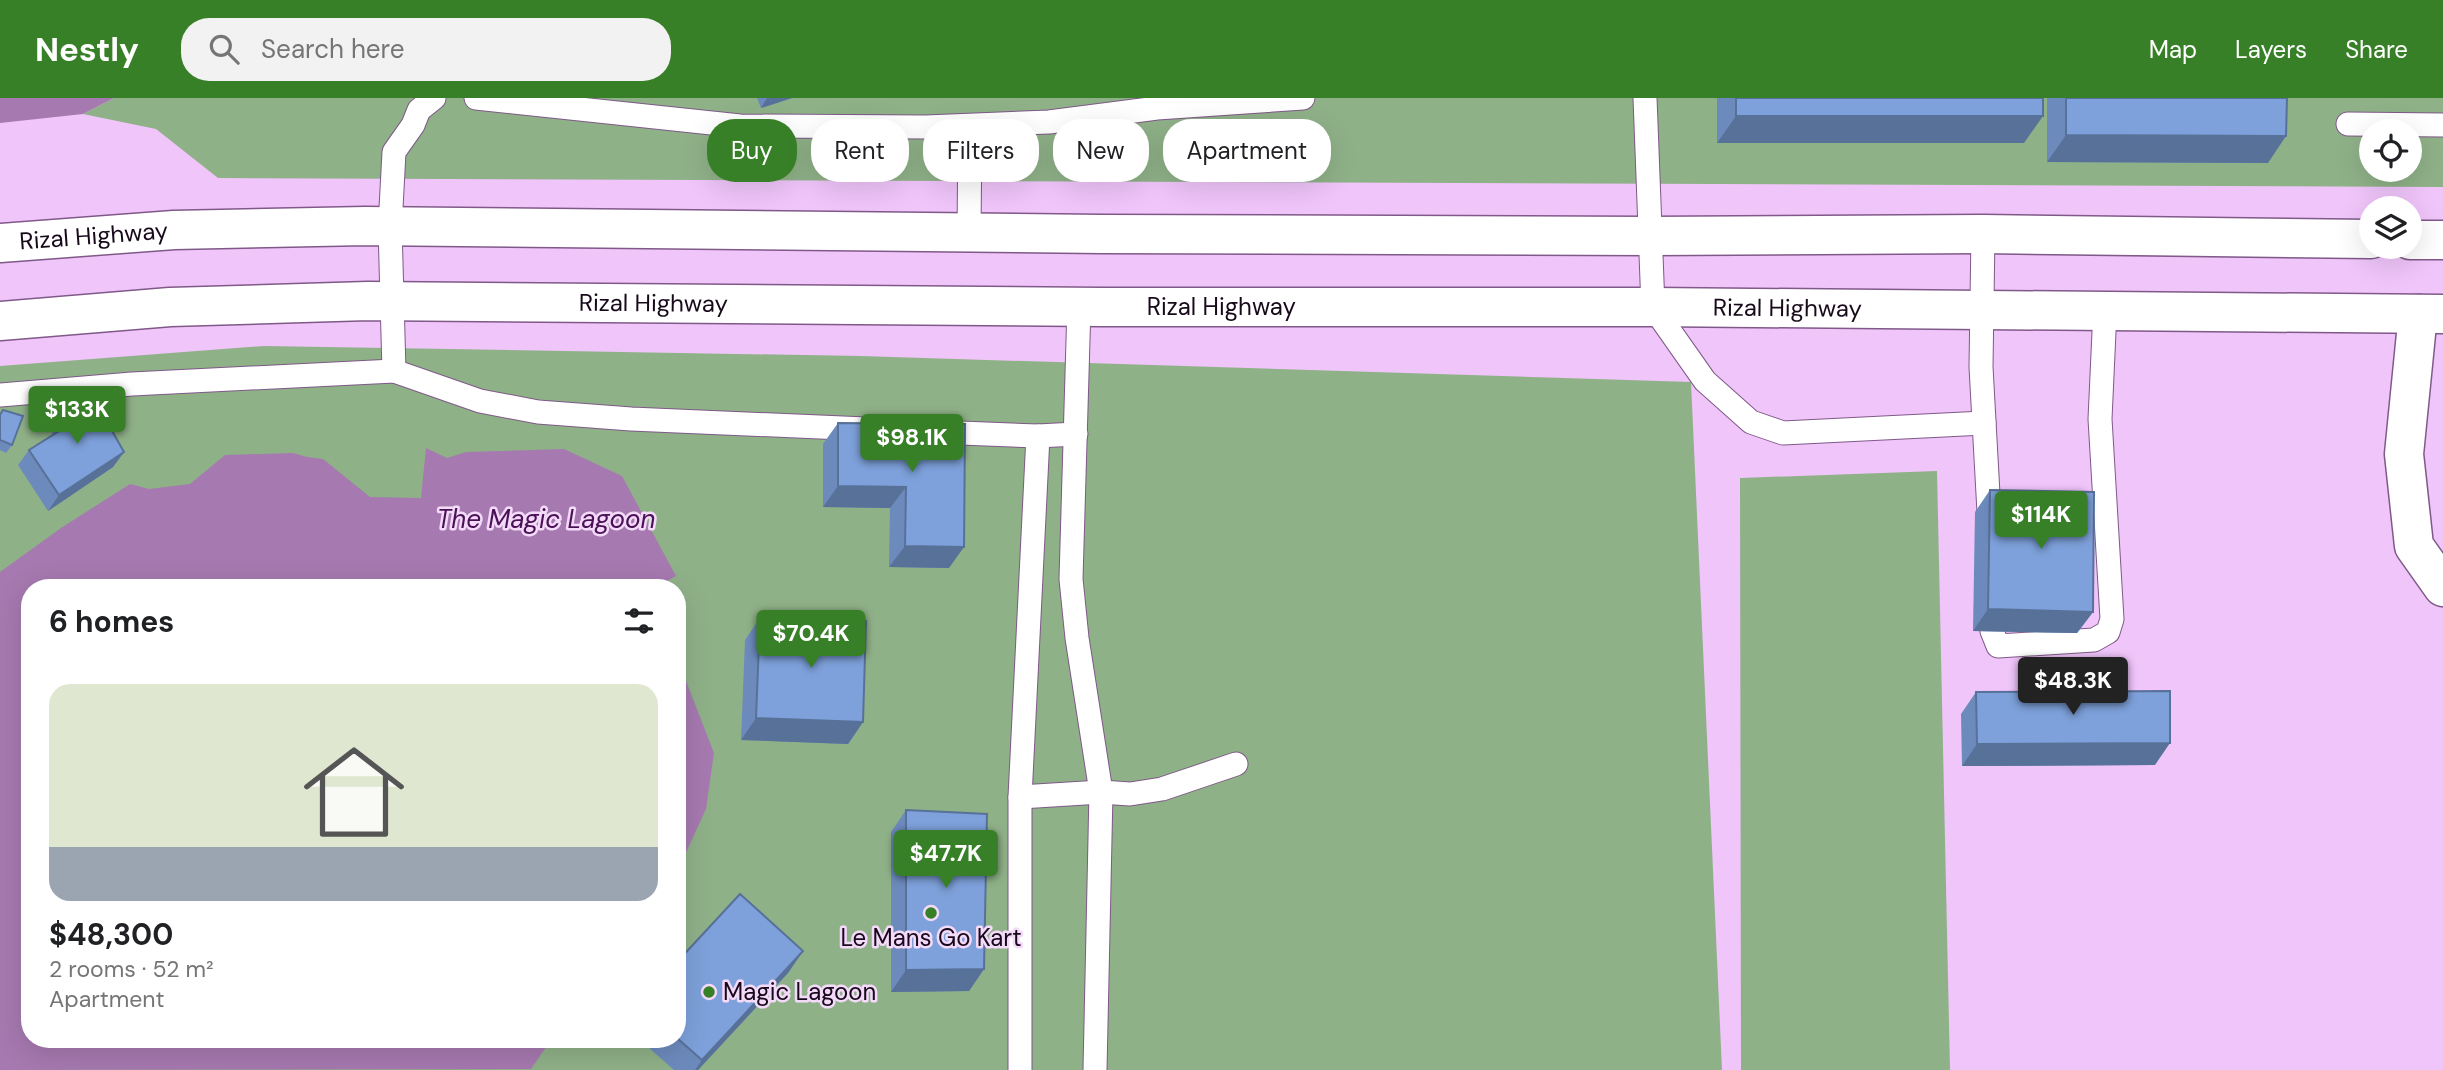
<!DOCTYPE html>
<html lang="en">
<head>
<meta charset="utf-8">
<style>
  :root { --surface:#fff; --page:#f2f2f2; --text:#202124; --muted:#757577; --line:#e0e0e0; --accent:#388027 }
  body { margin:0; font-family:"DM Sans",sans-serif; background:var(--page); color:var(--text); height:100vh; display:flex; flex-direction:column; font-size:26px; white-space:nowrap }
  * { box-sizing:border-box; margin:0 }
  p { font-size:23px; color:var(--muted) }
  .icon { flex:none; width:38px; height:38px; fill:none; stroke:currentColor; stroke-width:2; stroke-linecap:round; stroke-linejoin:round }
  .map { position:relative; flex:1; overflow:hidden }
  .drawer { position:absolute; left:21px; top:481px; width:665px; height:469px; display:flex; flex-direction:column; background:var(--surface); border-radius:28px; box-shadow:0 7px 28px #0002 }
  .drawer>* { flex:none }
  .hud { position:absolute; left:707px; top:21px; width:665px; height:63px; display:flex; gap:14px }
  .fabs { position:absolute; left:2359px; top:21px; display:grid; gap:14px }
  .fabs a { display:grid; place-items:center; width:63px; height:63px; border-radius:50%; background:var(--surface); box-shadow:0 7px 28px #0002; font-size:35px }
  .price { position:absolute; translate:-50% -60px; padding:0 16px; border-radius:7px; background:var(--accent); color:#fff; font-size:23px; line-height:46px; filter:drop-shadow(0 2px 4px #0008) }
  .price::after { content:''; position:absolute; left:50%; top:42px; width:21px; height:16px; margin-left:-10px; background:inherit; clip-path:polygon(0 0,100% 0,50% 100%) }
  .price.on { background:#222; color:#fff }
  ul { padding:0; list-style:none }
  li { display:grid; align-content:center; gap:14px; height:371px; padding:0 28px }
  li+li { border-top:2px solid var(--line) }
  li span { display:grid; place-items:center; height:217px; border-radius:21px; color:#555 }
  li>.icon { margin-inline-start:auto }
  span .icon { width:126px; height:126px; fill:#fffc; stroke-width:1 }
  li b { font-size:30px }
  h2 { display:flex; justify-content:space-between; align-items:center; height:84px; padding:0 28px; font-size:30px }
  .pill { padding:0 24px; border-radius:28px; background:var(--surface); box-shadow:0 7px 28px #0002; font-size:24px; line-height:63px }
  .pill.on { background:var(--accent); color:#fff }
  header { display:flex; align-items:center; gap:42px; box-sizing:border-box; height:98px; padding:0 35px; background:var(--accent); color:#fff }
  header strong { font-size:33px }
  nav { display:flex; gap:38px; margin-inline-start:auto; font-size:24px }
  .search { width:490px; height:63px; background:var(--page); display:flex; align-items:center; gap:18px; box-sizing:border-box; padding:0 24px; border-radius:28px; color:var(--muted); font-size:26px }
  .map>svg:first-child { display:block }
  .green { fill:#8fb188; fill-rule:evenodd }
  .water { fill:#a679b0 }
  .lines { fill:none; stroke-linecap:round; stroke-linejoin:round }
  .service-casing { stroke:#7f5988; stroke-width:25 }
  .minor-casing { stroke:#7f5988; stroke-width:41 }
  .primary-casing { stroke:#7f5988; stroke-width:41 }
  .service { stroke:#fff; stroke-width:23 }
  .minor { stroke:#fff; stroke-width:38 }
  .primary { stroke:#fff; stroke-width:38 }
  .wall { fill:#6c8abc }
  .shaded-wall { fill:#587199 }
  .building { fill:#7ea1db; stroke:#587199; stroke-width:2 }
  .poi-dot { fill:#388027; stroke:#f4daf9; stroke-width:2.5 }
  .labels { text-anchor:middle; stroke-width:5; stroke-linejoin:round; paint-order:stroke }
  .street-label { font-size:24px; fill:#17081a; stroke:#f4daf9 }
  .poi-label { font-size:24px; fill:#17081a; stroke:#f4daf9 }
  .water-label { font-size:26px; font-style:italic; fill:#4a1156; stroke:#f4daf9 }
</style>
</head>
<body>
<header>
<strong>Nestly</strong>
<div class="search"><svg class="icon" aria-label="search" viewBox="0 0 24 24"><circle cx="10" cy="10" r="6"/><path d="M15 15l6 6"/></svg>Search here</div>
<nav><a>Map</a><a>Layers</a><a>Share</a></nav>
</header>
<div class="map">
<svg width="2443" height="972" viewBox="0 0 2443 972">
  <rect width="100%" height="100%" fill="#f0c5fa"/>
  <g class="green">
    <path d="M114,0h2329v89l-2225,-9 -62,-49 -73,-15zM2371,33h39v39h-39z"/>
    <path d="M264,248l597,10 830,26 31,688h-1722v-704zM30,490h647v452h-647z"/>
    <path d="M1937,373l13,599h-209l-1,-592z"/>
  </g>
  <g class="water">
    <path d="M0,0h114l-31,16 -83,9z"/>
    <path d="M426,350l21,10 19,-6 98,-3 58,27 54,100 -21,12h-625v452h521l-20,29 -531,1v-498l61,-44 69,-44 19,5 41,-5 35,-29 68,-2 14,4 16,2 47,38 51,1z"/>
    <path d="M677,560l37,95 -8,56 -29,63z"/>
  </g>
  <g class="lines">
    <defs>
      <g id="service">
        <path d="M434,0l-15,12 -6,15 -19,27 -4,75 4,144 86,30 58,11 93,7 235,10"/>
        <path d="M476,0l264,28 186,1 123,-5 108,-14 146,-10"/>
        <path d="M1645,0l8,209 52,74 46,41 32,11 201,-10"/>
        <path d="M2348,26l95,1"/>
        <path d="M969,135l1,-107"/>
        <path d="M1983,136l-2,133 8,145"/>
        <path d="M1079,208l-8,273 6,59 24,154 -6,278"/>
        <path d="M0,297l132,-11 262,-13"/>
        <path d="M935,334l103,4 38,-2"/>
        <path d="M1992,533l6,15 96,-6 14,-8 4,-13 -12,-200 5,-109"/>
        <path d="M1020,699l81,-5 29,2 32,-5 74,-25"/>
        <path d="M1020,972v-273l18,-361"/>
      </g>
      <path id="minor" d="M2418,216l-14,140 10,92 29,41"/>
      <g id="primary">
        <path d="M2410,142h33"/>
        <path id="s1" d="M0,145l174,-13 191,-4 737,8 548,2 333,-2 388,5"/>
        <path id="s2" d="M0,223l170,-14 198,-6 734,6h551l790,7"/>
      </g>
    </defs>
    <use href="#service" class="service-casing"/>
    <use href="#minor" class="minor-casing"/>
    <use href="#primary" class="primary-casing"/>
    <use href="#service" class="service"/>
    <use href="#minor" class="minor"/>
    <use href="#primary" class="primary"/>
  </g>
  <g class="wall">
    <path d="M757,0h35l-31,10z"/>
    <path d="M1717,0h326l-19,45h-307z"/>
    <path d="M2047,0h240l-19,65 -221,-1z"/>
    <path d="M3,312l9,35 -6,8 -6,-3v-36z"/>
    <path d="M60,312l64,42 -11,15 -65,44 -30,-46 11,-15 24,-15 -4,-9z"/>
    <path d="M838,325l127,1 -16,144 -60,-1 1,-59 -67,-1v-63z"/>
    <path d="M1990,392l103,122 -16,21 -104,-2 2,-119z"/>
    <path d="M760,520l103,104 -15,22 -107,-4 4,-100z"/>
    <path d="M1976,594l179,73 -193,1 -1,-52z"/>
    <path d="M906,712l78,159 -15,22 -78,1v-160z"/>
    <path d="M803,853l-15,22 -90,97h-24l-34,-30h37v-78z"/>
  </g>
  <g class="shaded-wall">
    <path d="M767,0h25l-31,10z"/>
    <path d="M1736,18h307l-19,27h-307z"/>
    <path d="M2066,37l220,1 -18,27 -221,-1z"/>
    <path d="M124,354l-11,15 -65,44 11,-16z"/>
    <path d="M838,388l68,1 -16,21 -67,-1z"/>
    <path d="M905,448l59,1 -15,21 -60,-1z"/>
    <path d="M1988,511l105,3 -16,21 -104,-2z"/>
    <path d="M756,620l107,4 -15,22 -107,-4z"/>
    <path d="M2170,645l-15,22 -193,1 15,-22z"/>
    <path d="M803,853l-15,22 -90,97h-3l7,-10z"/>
    <path d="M984,871l-15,22 -78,1 15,-22z"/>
  </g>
  <g class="building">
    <rect x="1736" y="0" width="307" height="18"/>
    <path d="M2066,0h221l-1,38 -220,-1z"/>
    <path d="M91,296l33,58 -65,43 -30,-45 38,-24 -7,-16z"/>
    <path d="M3,312l20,6 -11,29 -12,-5v-25z"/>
    <path d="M838,325l127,1 -1,123 -59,-1 1,-59 -68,-1z"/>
    <path d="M1990,392l104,2 -1,120 -105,-3z"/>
    <path d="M760,520l106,3 -3,101 -107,-4z"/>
    <path d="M2170,593v52l-193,1 -1,-52z"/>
    <path d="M906,712l81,4 -3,155 -78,1z"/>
    <path d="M740,796l63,57 -101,109 -25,-22v-76z"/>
  </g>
  <g class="poi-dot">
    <circle cx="931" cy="815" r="7"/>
    <circle cx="709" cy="894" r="7"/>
  </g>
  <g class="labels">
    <g class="street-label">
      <text dy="8" stroke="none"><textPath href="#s1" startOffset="94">Rizal Highway</textPath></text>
      <text dy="8" stroke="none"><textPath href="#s2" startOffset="654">Rizal Highway</textPath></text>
      <text dy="8" stroke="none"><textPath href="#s2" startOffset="1222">Rizal Highway</textPath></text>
      <text dy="8" stroke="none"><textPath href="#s2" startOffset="1788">Rizal Highway</textPath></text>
    </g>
    <g class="poi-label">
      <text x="931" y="848">Le Mans Go Kart</text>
      <text x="723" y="902" text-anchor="start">Magic Lagoon</text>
    </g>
    <g class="water-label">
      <text x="546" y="430">The Magic Lagoon</text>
    </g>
  </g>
</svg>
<div class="fabs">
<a><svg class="icon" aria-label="locate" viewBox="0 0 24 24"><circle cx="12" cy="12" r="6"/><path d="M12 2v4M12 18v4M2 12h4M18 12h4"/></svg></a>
<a><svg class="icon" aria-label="layers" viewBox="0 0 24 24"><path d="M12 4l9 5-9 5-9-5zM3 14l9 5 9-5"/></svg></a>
</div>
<b class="price" style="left:77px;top:348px">$133K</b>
<b class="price" style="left:912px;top:376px">$98.1K</b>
<b class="price" style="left:2041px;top:453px">$114K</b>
<b class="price" style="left:811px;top:572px">$70.4K</b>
<b class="price on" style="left:2073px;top:619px">$48.3K</b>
<b class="price" style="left:946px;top:792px">$47.7K</b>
<div class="hud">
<a class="pill on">Buy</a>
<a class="pill">Rent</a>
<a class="pill">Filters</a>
<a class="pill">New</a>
<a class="pill">Apartment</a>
</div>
<section class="drawer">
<h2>6 homes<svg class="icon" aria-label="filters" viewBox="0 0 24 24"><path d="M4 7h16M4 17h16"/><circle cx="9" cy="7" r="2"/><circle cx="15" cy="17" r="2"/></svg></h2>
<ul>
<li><span style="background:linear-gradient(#dfe7d0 75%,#9aa5b1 0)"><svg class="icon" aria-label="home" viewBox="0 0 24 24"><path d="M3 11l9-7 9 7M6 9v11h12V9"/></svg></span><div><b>$48,300</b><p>2 rooms · 52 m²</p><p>Apartment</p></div></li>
</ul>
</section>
</div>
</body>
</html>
